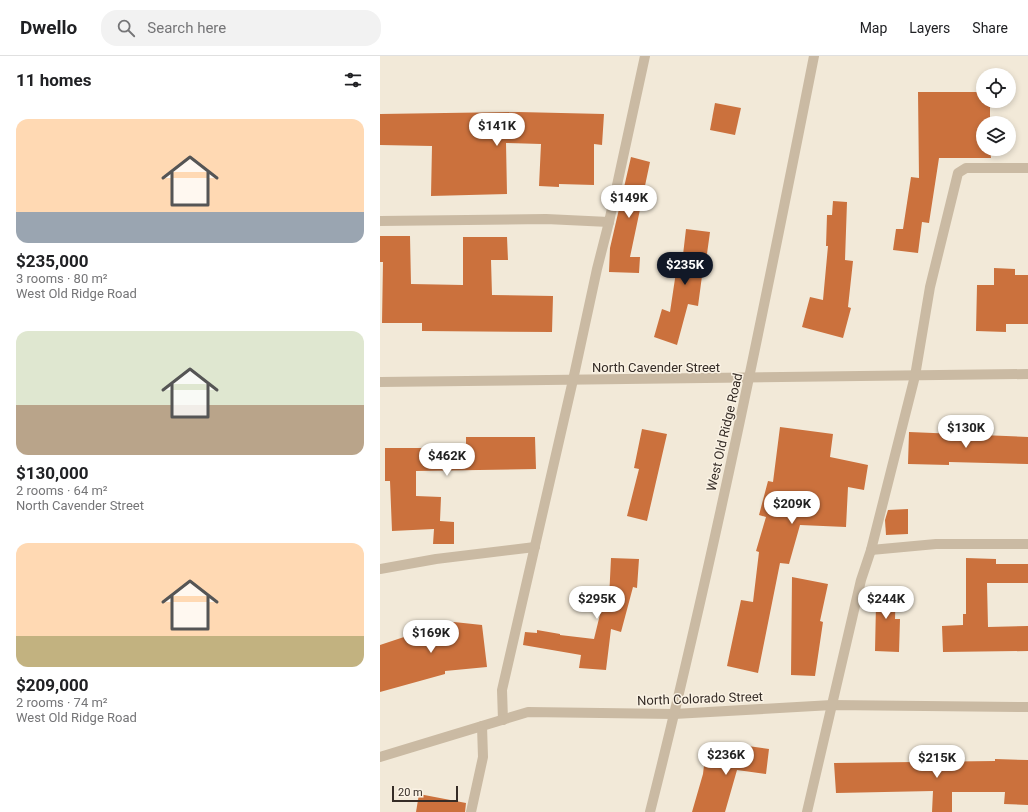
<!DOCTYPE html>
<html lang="en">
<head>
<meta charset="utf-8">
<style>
  :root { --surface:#fff; --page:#f2f2f2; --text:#202124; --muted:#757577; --line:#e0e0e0; --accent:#111827 }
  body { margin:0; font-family:Roboto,sans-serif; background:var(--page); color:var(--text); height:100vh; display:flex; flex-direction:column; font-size:15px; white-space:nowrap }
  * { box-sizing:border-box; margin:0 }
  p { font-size:13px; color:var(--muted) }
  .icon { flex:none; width:22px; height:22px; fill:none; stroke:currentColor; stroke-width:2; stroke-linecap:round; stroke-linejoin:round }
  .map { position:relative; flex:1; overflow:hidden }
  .details { display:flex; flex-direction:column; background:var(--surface); width:380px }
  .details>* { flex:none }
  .tools { position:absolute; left:596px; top:12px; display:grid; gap:8px }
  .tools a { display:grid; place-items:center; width:40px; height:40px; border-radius:50%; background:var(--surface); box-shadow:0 2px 6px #0003; font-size:20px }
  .scale { position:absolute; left:12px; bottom:10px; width:66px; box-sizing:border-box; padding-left:4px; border:2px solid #352c26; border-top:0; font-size:11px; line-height:14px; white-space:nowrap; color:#352c26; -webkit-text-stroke:3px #faf2e4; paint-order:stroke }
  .price { position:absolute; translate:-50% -34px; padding:0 9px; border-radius:14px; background:#fff; color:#222; font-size:13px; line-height:26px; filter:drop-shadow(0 1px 2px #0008) }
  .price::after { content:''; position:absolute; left:50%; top:24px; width:12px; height:9px; margin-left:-6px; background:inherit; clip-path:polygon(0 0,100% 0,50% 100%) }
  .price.active { background:var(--accent); color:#fff }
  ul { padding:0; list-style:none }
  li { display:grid; align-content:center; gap:8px; height:212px; padding:0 16px }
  li span { display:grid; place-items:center; height:124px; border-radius:12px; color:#555 }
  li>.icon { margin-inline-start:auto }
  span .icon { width:72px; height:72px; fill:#fffc; stroke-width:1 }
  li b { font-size:17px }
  h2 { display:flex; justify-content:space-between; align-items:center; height:48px; padding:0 16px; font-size:17px }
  header { display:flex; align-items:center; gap:24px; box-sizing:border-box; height:56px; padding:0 20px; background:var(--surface); border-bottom:1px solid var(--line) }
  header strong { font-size:19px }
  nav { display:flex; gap:22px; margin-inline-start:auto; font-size:14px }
  .search { width:280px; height:36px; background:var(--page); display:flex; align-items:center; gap:10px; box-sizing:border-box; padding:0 14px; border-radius:16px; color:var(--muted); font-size:15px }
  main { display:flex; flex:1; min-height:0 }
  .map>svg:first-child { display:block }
  .building { fill:#cb713d }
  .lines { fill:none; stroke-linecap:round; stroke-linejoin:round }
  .minor { stroke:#cabaa3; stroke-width:10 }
  .labels { text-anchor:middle; stroke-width:3; stroke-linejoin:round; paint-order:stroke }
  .street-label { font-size:13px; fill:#352c26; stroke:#faf2e4 }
</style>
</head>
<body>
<header>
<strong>Dwello</strong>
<div class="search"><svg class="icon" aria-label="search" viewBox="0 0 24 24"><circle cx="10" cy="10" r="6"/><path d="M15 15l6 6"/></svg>Search here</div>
<nav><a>Map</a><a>Layers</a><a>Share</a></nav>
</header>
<main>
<section class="details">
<h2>11 homes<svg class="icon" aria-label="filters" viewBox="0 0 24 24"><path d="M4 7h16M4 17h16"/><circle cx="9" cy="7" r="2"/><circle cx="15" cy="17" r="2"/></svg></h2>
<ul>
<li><span style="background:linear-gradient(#ffd9b3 75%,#9aa5b1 0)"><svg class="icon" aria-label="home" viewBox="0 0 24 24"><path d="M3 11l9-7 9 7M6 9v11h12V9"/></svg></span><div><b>$235,000</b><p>3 rooms · 80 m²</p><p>West Old Ridge Road</p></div></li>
<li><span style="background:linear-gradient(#dfe7d0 60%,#b9a48a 0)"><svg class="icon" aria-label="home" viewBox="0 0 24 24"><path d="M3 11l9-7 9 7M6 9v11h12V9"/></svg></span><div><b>$130,000</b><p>2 rooms · 64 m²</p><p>North Cavender Street</p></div></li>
<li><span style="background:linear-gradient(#ffd9b3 75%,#c2b280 0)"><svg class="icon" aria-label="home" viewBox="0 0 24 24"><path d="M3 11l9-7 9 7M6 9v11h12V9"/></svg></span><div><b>$209,000</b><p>2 rooms · 74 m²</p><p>West Old Ridge Road</p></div></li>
</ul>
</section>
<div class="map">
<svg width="648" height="756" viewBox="0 0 648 756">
  <rect width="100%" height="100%" fill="#f2e9d8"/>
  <g class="building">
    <path d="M538,36h65v9h7v22h-7v26h7l1,9h-52l-10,65 -7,-1 -4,31 -25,-3 3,-21h7l8,-52 8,1z"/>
    <path d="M335,47l26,5 -6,27 -25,-5z"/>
    <path d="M138,56l86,2 -2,31 -8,-1v41l-35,-1v3l-20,-1 2,-42 -35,-1 1,51 -76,2 1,-50 -52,-1v-31z"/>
    <path d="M251,101l19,5 -20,95h10l-1,16 -30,-1 1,-24z"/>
    <path d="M453,145l14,1 -2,58 8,1 -5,46 3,1 -8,30 -41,-11 8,-30 13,3 5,-54h-2l1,-31h5z"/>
    <path d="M306,173l24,3 -4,29h-2l-6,45 -10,-2 -11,41 -23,-8 8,-28 8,3 6,-40h5z"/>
    <path d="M0,180h30l1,48 52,1v-48h44l1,23h-17l1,35 61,1 -1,36 -130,-1v-8h-40l1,-61h-3z"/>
    <path d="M614,212l21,1v6h13v49h-22v8l-30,-1 1,-46h17z"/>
    <path d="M400,371l53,7 -3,23 38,8 -4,25 -16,-3 -2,40 -46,-2 -11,39 -9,-1 -22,110 -31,-7 14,-66 12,2 6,-50 -3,-1 10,-34 -7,-2 9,-34 5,1z"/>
    <path d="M262,373l25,5 -20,87 -20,-5 12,-47 -5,-1z"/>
    <path d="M529,376l119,5v27l-79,-2v3l-41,-1z"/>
    <path d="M86,381h69l1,32 -120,2v25l25,1 -1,24 14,1v22h-21l1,-15 -42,2 -2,-50h-5v-33h81z"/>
    <path d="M528,453v25l-22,1 -1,-15 3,-10z"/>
    <path d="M231,502l28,1 -2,29 -4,-1 -12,45 -10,-3 -5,41 -27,-2 2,-13 -58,-10 2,-13 12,1v-3l23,4v1l34,4 10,-41 5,1z"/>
    <path d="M586,502l30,1v5h32v19h-41l1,44 40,-1v25l-85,1 -1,-26 21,-1v-11h3z"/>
    <path d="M412,521l36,7 -8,37 3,1 -8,54 -24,-1z"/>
    <path d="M494,530h22l-1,33h5l-1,33 -24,-1 1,-47h-3z"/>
    <path d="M74,566l28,3 5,42 -42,4v3l-65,18v-47l24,-8v-3z"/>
    <path d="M368,690l21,3 -3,25 -29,-4 -12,42h-33l11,-38 3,-26 41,6z"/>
    <path d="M615,703l33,1v45l-24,-1 1,-12h-53v20h-20l1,-21 -97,2 -2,-30 161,-2z"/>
    <path d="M39,738l47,9 -1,9h-49z"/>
  </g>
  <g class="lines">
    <g class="minor">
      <path d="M0,165l166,-2 63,3 36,-166"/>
      <path d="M0,326l648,-8"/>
      <path d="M491,494l65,-6h92"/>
      <path d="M0,513l56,-10 99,-12"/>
      <path d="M123,664l-1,-30 71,-310 24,-111 12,-47"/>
      <path d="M0,701l148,-45 146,2 158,-9 196,2"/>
      <path d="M91,756l12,-55 -1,-31"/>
      <path d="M270,756c63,-250 114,-503 164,-756"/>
      <path d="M427,756l54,-232 10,-30 44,-174 15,-89 28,-114 8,-5h62"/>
    </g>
  </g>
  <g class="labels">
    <g class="street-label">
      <text x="276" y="316">North Cavender Street</text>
      <text transform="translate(344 376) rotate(-77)" y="5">West Old Ridge Road</text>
      <text transform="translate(320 642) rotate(-2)" y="5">North Colorado Street</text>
    </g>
  </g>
</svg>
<div class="tools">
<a><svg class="icon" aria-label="locate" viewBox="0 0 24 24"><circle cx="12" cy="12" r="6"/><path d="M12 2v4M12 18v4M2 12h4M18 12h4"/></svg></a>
<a><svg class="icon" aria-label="layers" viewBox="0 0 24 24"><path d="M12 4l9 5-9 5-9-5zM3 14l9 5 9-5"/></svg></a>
</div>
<div class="scale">20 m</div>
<b class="price" style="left:117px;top:91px">$141K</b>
<b class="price" style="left:249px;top:163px">$149K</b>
<b class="price active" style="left:305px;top:230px">$235K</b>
<b class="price" style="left:586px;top:393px">$130K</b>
<b class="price" style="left:67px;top:421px">$462K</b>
<b class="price" style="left:412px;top:469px">$209K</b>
<b class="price" style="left:217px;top:564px">$295K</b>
<b class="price" style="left:506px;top:564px">$244K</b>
<b class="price" style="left:51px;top:598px">$169K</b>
<b class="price" style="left:346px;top:720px">$236K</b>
<b class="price" style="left:557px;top:723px">$215K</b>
</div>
</main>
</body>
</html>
